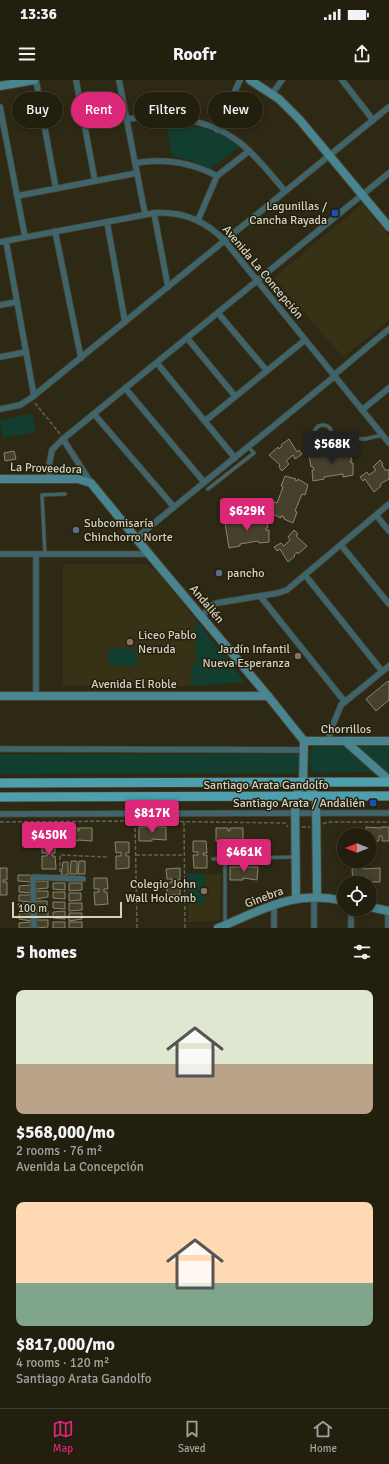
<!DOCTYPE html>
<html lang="en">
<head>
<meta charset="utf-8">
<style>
  :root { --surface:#221f0f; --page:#2e2c1d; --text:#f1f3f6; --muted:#a2a29e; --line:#3f3d2f; --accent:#db2777 }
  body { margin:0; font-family:Signika,sans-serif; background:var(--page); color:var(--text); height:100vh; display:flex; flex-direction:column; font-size:15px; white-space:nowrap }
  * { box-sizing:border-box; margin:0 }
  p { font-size:13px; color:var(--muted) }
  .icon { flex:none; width:22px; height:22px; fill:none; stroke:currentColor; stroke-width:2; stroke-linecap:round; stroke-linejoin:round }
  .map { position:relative; height:848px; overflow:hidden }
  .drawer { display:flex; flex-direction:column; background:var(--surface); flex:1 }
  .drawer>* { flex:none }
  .hud { position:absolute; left:12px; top:12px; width:365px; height:36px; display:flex; gap:8px }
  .needle { width:26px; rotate:270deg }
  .tools { position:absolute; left:337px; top:748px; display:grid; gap:8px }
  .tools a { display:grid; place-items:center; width:40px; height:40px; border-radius:50%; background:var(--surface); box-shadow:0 2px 6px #0003,0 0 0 1px var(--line); font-size:20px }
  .scale { position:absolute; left:12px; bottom:10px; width:110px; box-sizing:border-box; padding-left:4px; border:2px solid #d4d2c5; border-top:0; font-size:11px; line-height:14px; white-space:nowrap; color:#d4d2c5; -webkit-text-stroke:3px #231f0a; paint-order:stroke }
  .price { position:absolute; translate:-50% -34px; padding:0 9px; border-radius:4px; background:var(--accent); color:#fff; font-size:13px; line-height:26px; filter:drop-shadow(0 1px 2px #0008) }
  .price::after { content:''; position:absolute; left:50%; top:24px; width:12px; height:9px; margin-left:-6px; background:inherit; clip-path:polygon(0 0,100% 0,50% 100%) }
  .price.current { background:#222; color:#fff }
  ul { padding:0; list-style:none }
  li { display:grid; align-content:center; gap:8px; height:212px; padding:0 16px }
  li span { display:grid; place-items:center; height:124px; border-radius:8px; color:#555 }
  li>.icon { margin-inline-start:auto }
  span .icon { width:72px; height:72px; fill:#fffc; stroke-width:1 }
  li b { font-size:17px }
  h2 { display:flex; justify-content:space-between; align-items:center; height:48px; padding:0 16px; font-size:17px }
  .pill { padding:0 14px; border-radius:18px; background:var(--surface); box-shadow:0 2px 6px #0003,0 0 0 1px var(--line); font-size:14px; line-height:36px }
  .pill.current { background:var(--accent); color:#fff }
  .status { display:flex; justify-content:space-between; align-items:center; height:28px; padding:0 20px; background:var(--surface); direction:ltr }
  .status svg { height:11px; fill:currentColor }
  header { display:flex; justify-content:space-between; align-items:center; height:52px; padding:0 16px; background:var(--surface); font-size:18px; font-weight:800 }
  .tab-bar { display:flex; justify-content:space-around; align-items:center; height:56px; border-top:1px solid var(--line); background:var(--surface); font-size:11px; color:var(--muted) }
  .tab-bar a { display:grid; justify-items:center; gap:2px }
  .tab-bar .current { color:var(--accent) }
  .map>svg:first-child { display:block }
  .built { fill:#373215 }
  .green { fill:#113e2e }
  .building { fill:#45412b; stroke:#8a866e }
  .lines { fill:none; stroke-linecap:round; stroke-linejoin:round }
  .lane-casing { stroke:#484430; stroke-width:4.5 }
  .street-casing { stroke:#484430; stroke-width:7 }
  .secondary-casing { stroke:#484430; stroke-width:10 }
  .primary-casing { stroke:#484430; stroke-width:10 }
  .path { stroke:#64614e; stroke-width:1.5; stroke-dasharray:4 2; stroke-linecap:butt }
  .lane { stroke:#3f646b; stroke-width:3 }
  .street { stroke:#3f646b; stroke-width:5.5 }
  .secondary { stroke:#488590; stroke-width:8 }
  .primary { stroke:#4d9fad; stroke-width:9 }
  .transit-dot { fill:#1a4fb4; stroke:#231f0a; stroke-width:1.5 }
  .service-dot { fill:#5c6f8a; stroke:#231f0a; stroke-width:1.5 }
  .education-dot { fill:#8d6e63; stroke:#231f0a; stroke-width:1.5 }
  .labels { text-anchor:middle; stroke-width:3; stroke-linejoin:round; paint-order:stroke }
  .poi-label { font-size:12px; fill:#d4d2c5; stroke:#231f0a; text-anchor:end }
  .street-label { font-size:12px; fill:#d4d2c5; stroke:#231f0a }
</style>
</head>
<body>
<div class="status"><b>13:36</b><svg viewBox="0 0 49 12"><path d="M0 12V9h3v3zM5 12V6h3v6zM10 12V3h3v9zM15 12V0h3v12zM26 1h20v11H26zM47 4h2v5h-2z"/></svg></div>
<header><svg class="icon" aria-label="menu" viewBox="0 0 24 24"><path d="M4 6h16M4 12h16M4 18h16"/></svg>Roofr<svg class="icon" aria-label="share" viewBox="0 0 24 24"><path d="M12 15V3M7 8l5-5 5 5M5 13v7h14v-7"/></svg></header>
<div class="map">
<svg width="389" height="848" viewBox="0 0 389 848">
  <rect width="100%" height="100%" fill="#2d2914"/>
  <g class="built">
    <path d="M362,124l27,32v84l-46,37 -69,-79z"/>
    <path d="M63,484h83l10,7 39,48 1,46 -5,1v20h-128z"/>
    <path d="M187,794h34l-1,46 -32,2z"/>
  </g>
  <g class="green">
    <path d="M166,42c27,3 52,7 74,24l-30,23 -18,-8 -20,-5z"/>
    <path d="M33,334l3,18 -33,6 -3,-18z"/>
    <path d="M195,539l50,63 -54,4v-21h5z"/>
    <path d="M109,568l28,1v17l-29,-1z"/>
    <path d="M354,664h35v28h-2z"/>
    <path d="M314,665h28l31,27 -60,1c-6,-11 -4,-17 1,-28z"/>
    <path d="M0,674h299v19l-299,1z"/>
    <rect x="187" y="794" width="18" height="30"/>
  </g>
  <g class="building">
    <path d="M289,359l8,13 2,-2 3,4 -7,5 -2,-4 -7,6 3,3 -7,7 -3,-4 1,-2 -11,-10 9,-8 1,2 3,-3 -1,-1z"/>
    <path d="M349,370l3,11h-2l1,2h2v12l-10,2v-3l-19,3v2l-11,2 -1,-11h2l-1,-3h-2l-2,-11 12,-2 1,3 17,-3 -1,-2z"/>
    <path d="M14,371l2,8 -11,2 -1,-8z"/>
    <path d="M380,380l3,4 -1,1 4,6 2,-2 1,2v8l-9,5 1,2 -7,6 -9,-13 -2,2 -3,-4 7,-5 2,3 7,-5 -3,-3z"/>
    <path d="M285,396l11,3 -1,1 2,1 1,-2 10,6 -3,10 -3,-1 -7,17 2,1 -4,11 -9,-4v-2l-3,-1v2l-11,-5 4,-11 3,1 6,-16 -2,-1z"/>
    <path d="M265,437l3,10 -2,1v2h3v12l-10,1 -1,-2 -18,3v2l-11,2 -4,-25 12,-2v3l17,-3v-2z"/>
    <path d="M294,450l4,4 -2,2 11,10 -9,8 -1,-2 -3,3 1,1 -7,6 -8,-13 -3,2 -3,-4 7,-4 3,3 6,-6 -2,-3z"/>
    <path d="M388,601l1,1v18l-13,11 -10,-12z"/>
    <path d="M139,747h13v4h2v-4h12v13l-14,-1v2h-13z"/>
    <path d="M366,747l15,1v-1h8v14h-7v-5h-3v5h-9v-6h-3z"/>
    <path d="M65,748h13v3h1v-3h13v13l-14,-1v1h-13z"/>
    <path d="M216,748h12v3h2v-3h13v13l-15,-1v1h-12z"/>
    <path d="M193,761h13l1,12h-4v2h4v13h-13l-1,-13h5v-3h-5z"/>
    <path d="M42,762h13v11l-3,1v2h3l1,13h-14v-13h5v-3h-5z"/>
    <path d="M115,762h14v11h-3v3h3v12l-13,1v-13h5v-4l-5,1z"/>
    <path d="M71,781h6v13h-7z"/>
    <path d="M79,781h6v13h-7z"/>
    <path d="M63,782h5v13h-7z"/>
    <path d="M230,787h13v3h2v-3h13l-1,13 -14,-2v2h-13z"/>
    <path d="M0,788h7v12h-4v2h4v13h-7z"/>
    <path d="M180,788v12h-4l1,3 3,-1v13h-13v-12l5,-1v-3h-5l-1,-10z"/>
    <path d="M364,788v1l16,-1v14h-12v-4h-3v4h-12l-1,-13z"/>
    <path d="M18,795h12l1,7 -13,-1z"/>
    <path d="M94,798h13l1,11h-4v3h3l1,12 -13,1 -1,-13h5v-3h-5z"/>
    <path d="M35,801h13v7l-13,1z"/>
    <path d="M53,803h12v7l-12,-1z"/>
    <path d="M69,803h13v7l-13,1z"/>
    <path d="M31,805v8l-12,-1v-6z"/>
    <path d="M35,811h13v6l-13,2z"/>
    <path d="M53,812h12v7l-12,-1z"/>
    <path d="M69,813h12v7l-12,1z"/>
    <path d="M19,815h12v7l-12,-1z"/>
    <path d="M35,821h12v6l-12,2z"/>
    <path d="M53,822h12v7l-12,-1z"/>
    <path d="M69,823h13v7l-13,1z"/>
    <path d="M18,824h13v8l-12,-2z"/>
    <path d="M35,831h13v6l-13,1z"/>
    <path d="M65,831v8l-12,-1v-6z"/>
    <path d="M19,833h12v8l-12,-2z"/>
    <path d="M69,833h13v6l-13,2z"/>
    <path d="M35,840h13v7l-13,1z"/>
    <path d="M31,842v6h-12v-5z"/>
    <rect x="53" y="842" width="12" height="6"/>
    <rect x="69" y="842" width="13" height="6"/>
  </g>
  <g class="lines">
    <defs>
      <g id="lane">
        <circle cx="323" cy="354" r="9"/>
        <path d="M331,358l34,1 17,-4"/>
        <path d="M208,409l46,-36 -6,-6"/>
        <path d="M45,474l-3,-59 23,-1"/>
        <path d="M213,779l81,-2"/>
        <path d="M225,779v66"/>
      </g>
      <g id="street">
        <path d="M36,0l20,109"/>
        <path d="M76,0l19,101"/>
        <path d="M119,0l26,134"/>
        <path d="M342,0l31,40"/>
        <path d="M272,14l10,-14"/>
        <path d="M0,27l25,130"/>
        <path d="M127,39c37,-5 81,-1 112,23 17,13 32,33 46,49"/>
        <path d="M217,50l23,-50"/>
        <path d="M135,83c29,-5 56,-1 82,13"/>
        <path d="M17,116l120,-23"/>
        <path d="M154,133l14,74"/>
        <path d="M198,140l19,-44 32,-25"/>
        <path d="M107,142l18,100"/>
        <path d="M55,151l26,127"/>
        <path d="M6,161l28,155"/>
        <path d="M0,162l154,-29c28,-2 52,8 71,28l164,202"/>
        <path d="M0,225l17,-3"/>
        <path d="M218,233l49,58"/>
        <path d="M187,258l48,58"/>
        <path d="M0,277l26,-5"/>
        <path d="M157,283l78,95"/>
        <path d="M334,295l55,-46"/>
        <path d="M125,308l79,94"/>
        <path d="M0,329l20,-4 11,-7 358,-291"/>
        <path d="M362,330l27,-22"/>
        <path d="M94,334l80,93"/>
        <path d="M205,341l100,-81"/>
        <path d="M63,359l28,44"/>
        <path d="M50,399l-1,-13 3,-16 11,-11 326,-266"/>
        <path d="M376,435l13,16"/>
        <path d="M136,458l199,-162"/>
        <path d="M341,465l48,59"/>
        <path d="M0,474h149"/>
        <path d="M305,495l77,96"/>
        <path d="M260,516l85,106"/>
        <path d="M202,537l7,-10 8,-4 61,-10 9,-3 102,-86"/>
        <path d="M36,616v-142"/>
        <path d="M328,661l4,-14 9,-22 48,-39"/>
        <path d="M0,669l304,1"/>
        <path d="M0,734l389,-1"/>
        <path d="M388,831v17"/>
        <path d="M34,848l-1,-51 50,2"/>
        <path d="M274,848v-24"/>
        <path d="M314,848v-31"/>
        <path d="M351,848v-19"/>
      </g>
      <g id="secondary">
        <path d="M250,0l29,19 20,20 90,108"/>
        <path d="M0,6l34,-6"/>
        <path d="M0,399h78l13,4 58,71 119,142 36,45"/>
        <path d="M0,616h268"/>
        <path d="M304,661h85"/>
        <path d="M345,661l44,39"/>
        <path d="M303,702l13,14 1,101"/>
        <path d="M296,818l-1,-101 8,-15 1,-41"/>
        <path d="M370,827l19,4"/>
        <path d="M218,848c44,-18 76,-39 126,-27"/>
      </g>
      <g id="primary">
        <path d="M0,703l389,-1"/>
        <path d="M0,717l389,-1"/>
      </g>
    </defs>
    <use href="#lane" class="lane-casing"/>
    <use href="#street" class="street-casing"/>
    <use href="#secondary" class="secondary-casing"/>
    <use href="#primary" class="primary-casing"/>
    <g class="path">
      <path d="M35,323l25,31"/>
      <path d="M0,742l135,-1 150,2 3,4"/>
      <path d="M135,742l2,106"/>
      <path d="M184,742l1,106"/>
      <path d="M323,744l4,-2h62"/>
      <path d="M302,747h8"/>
      <path d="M136,775h48"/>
      <path d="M60,792v-17l47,2"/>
    </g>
    <use href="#lane" class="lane"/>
    <use href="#street" class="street"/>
    <use href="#secondary" class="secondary"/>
    <use href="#primary" class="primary"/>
  </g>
  <g class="transit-dot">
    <rect x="331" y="129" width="8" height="8" rx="2"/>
    <rect x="369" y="719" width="8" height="8" rx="2"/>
  </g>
  <g class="service-dot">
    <circle cx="76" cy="450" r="4"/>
    <circle cx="219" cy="493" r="4"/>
  </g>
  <g class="education-dot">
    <circle cx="130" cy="562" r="4"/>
    <circle cx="298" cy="576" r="4"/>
    <circle cx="204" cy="811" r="4"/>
  </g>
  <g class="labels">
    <g class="poi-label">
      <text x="327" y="130">Lagunillas /<tspan x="327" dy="14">Cancha Rayada</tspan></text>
      <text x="84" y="447" text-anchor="start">Subcomisaría<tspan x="84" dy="14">Chinchorro Norte</tspan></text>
      <text x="227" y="497" text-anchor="start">pancho</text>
      <text x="138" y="559" text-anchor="start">Liceo Pablo<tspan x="138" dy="14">Neruda</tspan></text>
      <text x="290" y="573">Jardín Infantil<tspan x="290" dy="14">Nueva Esperanza</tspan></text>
      <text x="365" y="727">Santiago Arata / Andalién</text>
      <text x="196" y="808">Colegio John<tspan x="196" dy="14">Wall Holcomb</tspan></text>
    </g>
    <g class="street-label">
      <text transform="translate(263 192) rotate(50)" y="4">Avenida La Concepción</text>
      <text transform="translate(46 388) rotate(2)" y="4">La Proveedora</text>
      <text transform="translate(207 524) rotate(50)" y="4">Andalién</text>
      <text x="134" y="608">Avenida El Roble</text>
      <text x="346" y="653">Chorrillos</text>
      <text x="266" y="709">Santiago Arata Gandolfo</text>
      <text transform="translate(264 817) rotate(-20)" y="4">Ginebra</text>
    </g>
  </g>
</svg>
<div class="tools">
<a><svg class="needle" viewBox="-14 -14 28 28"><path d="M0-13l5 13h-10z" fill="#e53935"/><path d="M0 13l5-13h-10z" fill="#a2a29e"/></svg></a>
<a><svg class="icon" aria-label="locate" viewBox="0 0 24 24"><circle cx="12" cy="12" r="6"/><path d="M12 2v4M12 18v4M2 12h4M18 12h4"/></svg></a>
</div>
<div class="scale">100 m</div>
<b class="price current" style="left:332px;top:385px">$568K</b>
<b class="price" style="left:247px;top:452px">$629K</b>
<b class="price" style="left:152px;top:754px">$817K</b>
<b class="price" style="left:49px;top:776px">$450K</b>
<b class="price" style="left:244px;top:793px">$461K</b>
<div class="hud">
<a class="pill">Buy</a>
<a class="pill current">Rent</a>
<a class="pill">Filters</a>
<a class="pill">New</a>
</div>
</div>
<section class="drawer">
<h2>5 homes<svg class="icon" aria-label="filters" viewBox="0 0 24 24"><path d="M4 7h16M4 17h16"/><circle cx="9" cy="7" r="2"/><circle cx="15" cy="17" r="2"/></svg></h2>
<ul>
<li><span style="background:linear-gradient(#dfe7d0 60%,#b9a48a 0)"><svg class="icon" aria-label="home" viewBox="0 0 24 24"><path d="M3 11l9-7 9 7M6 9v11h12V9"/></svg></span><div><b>$568,000/mo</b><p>2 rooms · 76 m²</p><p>Avenida La Concepción</p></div></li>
<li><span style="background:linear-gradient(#ffd9b3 65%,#7fa58c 0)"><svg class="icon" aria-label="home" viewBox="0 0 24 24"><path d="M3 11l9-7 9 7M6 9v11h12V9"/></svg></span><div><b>$817,000/mo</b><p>4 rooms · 120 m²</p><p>Santiago Arata Gandolfo</p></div></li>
</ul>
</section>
<nav class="tab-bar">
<a class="current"><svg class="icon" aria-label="map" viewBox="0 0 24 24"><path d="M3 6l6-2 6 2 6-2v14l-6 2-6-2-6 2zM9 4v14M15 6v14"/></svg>Map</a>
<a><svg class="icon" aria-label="saved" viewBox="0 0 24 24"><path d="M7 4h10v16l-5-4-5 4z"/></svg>Saved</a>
<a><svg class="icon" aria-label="home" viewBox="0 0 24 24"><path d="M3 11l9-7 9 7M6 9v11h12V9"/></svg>Home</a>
</nav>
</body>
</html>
